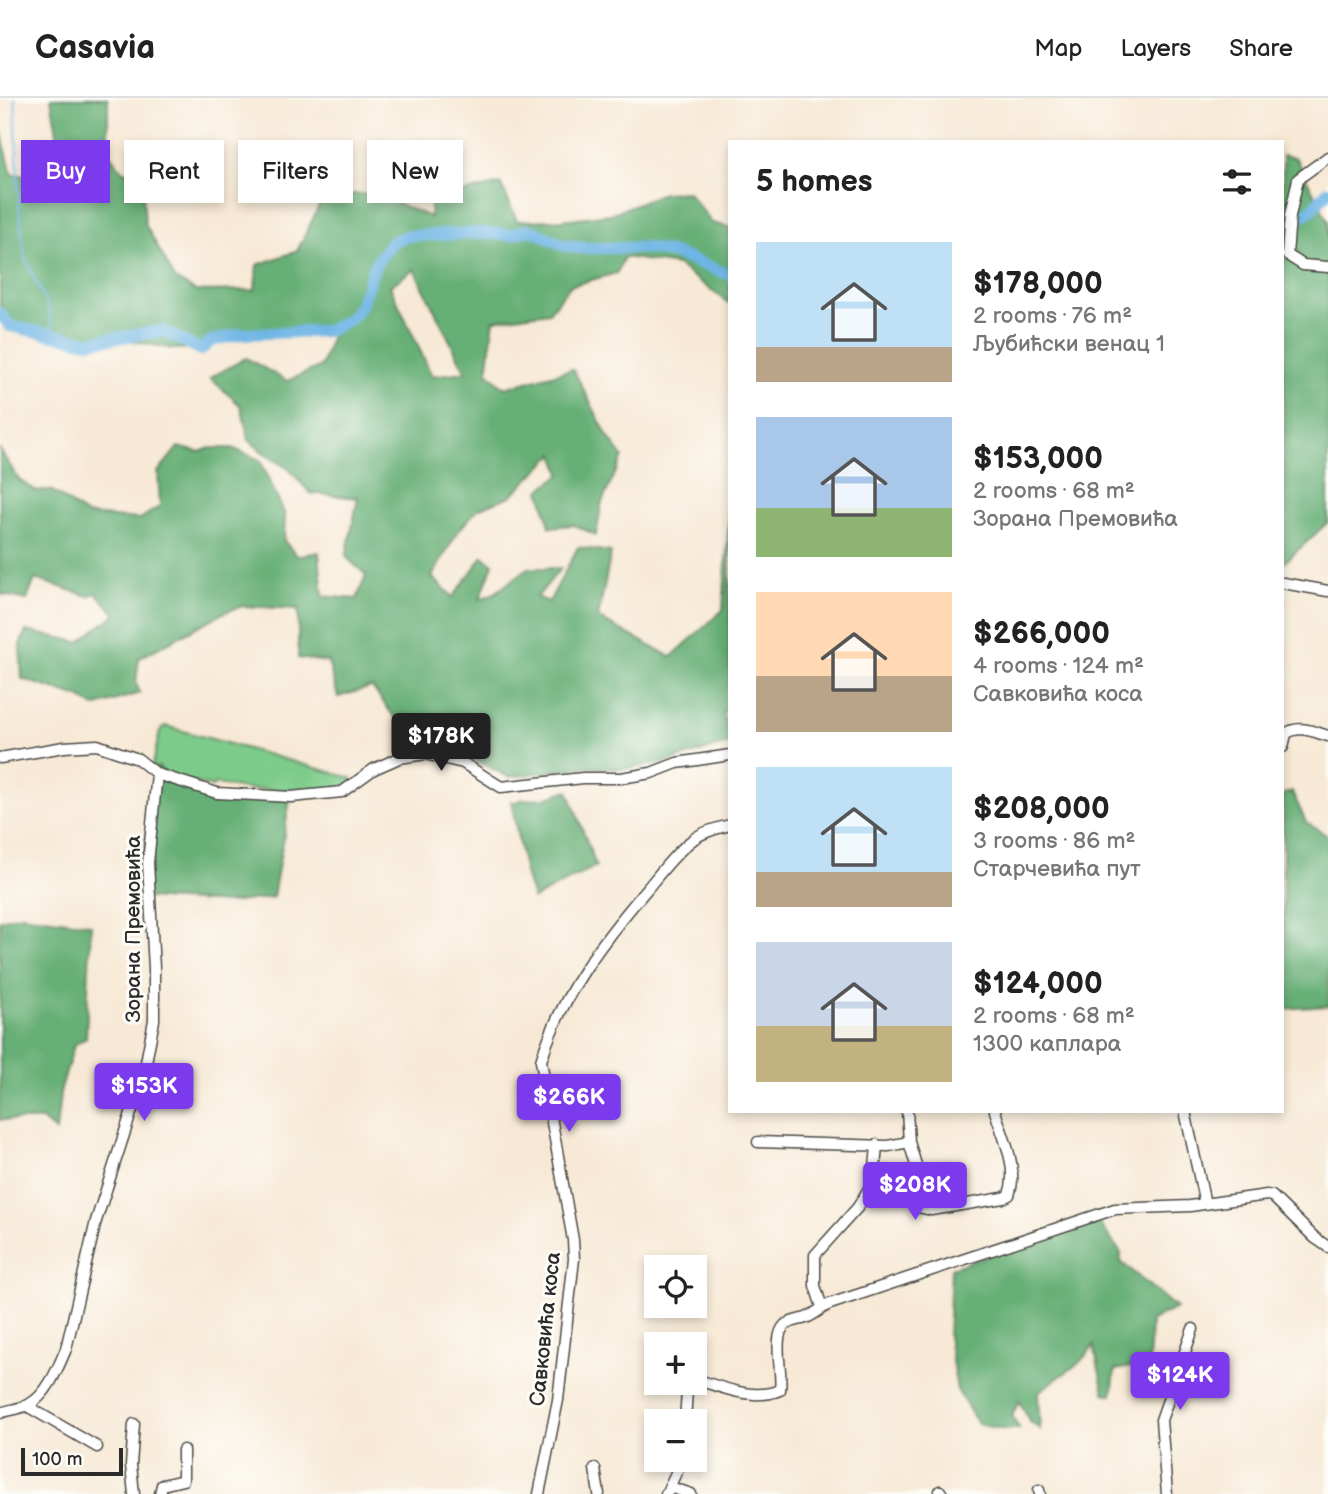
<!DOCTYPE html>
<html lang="en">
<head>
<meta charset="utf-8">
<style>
  :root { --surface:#fff; --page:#f2f2f2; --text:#222; --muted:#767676; --line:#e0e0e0; --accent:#7c3aed }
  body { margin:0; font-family:"Balsamiq Sans",sans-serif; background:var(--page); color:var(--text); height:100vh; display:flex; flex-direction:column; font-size:26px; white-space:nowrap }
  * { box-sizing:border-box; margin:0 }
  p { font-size:23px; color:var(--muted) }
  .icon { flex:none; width:38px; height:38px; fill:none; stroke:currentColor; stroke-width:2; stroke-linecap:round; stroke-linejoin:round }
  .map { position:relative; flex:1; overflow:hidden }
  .sheet { position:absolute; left:728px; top:42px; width:556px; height:973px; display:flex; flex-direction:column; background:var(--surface); border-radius:0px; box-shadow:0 4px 10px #0003 }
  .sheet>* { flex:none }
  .top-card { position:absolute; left:21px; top:42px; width:602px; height:63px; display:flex; gap:14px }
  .fabs { position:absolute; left:644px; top:1157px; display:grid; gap:14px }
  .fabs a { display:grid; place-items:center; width:63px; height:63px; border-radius:0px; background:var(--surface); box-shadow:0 4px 10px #0003; font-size:35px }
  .scale { position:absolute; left:21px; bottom:18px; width:102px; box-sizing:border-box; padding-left:7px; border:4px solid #2b2b2b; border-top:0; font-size:19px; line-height:24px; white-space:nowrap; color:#2b2b2b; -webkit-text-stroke:5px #fdfcf7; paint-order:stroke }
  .price { position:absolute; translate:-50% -60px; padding:0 16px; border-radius:7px; background:var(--accent); color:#fff; font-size:23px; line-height:46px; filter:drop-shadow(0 2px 4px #0008) }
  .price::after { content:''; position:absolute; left:50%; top:42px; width:21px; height:16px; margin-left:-10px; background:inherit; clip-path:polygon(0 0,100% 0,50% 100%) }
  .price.on { background:#222; color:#fff }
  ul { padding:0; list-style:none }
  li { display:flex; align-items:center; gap:21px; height:175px; padding:0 28px }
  li span { display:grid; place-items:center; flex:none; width:196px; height:140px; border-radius:0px; color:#555 }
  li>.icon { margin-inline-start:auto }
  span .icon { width:84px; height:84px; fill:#fffc; stroke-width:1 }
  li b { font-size:30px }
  h2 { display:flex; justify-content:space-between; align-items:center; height:84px; padding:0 28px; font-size:30px }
  .chip { padding:0 24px; border-radius:0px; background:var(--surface); box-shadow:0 4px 10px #0003; font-size:24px; line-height:63px }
  .chip.on { background:var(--accent); color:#fff }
  header { display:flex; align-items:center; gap:42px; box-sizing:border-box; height:98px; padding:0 35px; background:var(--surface); border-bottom:2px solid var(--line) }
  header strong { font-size:33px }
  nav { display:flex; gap:38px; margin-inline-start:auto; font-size:24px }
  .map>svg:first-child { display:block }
  .green { fill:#7dcb8a; stroke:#547b5a; stroke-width:2 }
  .forest { fill:#66af76; stroke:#486d50; stroke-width:2; fill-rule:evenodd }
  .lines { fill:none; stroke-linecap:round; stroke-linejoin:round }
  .stream { stroke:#6eb5e5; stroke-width:2 }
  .river { stroke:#6eb5e5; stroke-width:12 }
  .minor-casing { stroke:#4a4844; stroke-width:13 }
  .minor { stroke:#fff; stroke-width:10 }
  .labels { text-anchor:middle; stroke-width:6; stroke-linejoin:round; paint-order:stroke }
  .street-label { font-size:21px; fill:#2b2b2b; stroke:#fdfcf7 }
</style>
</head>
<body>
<header>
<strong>Casavia</strong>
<nav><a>Map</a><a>Layers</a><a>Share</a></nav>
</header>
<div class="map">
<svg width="1328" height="1396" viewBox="0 0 1328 1396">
  <rect width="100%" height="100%" fill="#fdfcf7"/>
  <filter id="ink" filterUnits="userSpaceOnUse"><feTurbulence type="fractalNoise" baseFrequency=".0143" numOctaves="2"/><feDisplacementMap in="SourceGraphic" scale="14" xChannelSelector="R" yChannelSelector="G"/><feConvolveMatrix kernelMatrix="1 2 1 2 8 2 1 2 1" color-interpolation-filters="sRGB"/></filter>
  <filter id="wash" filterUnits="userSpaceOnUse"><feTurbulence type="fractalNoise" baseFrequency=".00686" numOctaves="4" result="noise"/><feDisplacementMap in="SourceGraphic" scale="28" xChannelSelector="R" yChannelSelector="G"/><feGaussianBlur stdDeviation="1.57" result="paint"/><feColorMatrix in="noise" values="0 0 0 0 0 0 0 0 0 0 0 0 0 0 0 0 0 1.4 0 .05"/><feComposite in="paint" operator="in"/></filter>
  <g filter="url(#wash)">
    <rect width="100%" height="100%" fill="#f7e9d5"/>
    <path class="green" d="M165,628l187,52v5l-10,8 -99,-2 -27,-5 -4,3 -41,-10 -19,-11 8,-35z"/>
    <g class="forest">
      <path d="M51,0h57v54l15,19 19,4 3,49 30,55 21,12 59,-1 2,-25 40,-14 28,-57h50l55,23 1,-17 70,-16 16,37 45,-1 49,-6 52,-21 25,-1 24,31 18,4v77l-53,-39 -53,-8 -7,16 -47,13 -21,26 -55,8 -7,52 18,16 68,-19 34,66 16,22 -21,45 -6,33 -22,-10 -24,2 -10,-37 21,-16 -7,-20 -43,42 -33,13 -20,22 -26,46 21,20 30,-41 10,8 -13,35 15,-6 33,-25h33l-24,29 12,5 29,-55 33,5 -13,66 73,39 52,-47 7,-107v207l-7,2 7,31 -69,21 -39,5 -37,-2 -76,10 -48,-24 -47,-9 -42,-57 -34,10 -10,-35 -30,-4v-49l-55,-3 -18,6 -86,46 -3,25 4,10 -46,14 -15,-10 -57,-18 -2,-34 6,-14 53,11 37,-28 -20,-21 -8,3 -53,-17 -8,21 -27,-6v-144l19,30 18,11 14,-1 36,25 53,4 20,-13 -2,-34 20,-25 21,5 11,-4h22l28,12 25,55 -1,26 13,15 22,-4 4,44 34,3 9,-24 -20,-18 12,-59 -48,-5 -21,-24 -23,-14 -17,-15 -8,-34 -31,-28 36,-20 41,23 34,-15 12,-34 -36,4 -67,2 -33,10 -24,1 -59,-12 -32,4 -82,-22v-192l12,47 16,2 1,-11 29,-26zM414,171l51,102v1l-33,4 -42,-90z"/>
      <path d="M1283,57l13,3 32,63v301l-45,42z"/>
      <path d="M158,669l29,22 13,6 90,5 -17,97 -44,6 -84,-5c-6,-44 8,-87 13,-131z"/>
      <path d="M568,692l28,76 -63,33 -9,-29 -13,-69 3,2 5,-3 26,-2z"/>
      <path d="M1292,694l14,30 22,14v170l-45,3v-215z"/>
      <path d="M21,817l70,9 -5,114 -12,7 -14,48 -4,39 -14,-12h-42v-200z"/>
      <path d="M1097,1122l24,33v9l55,46 -25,13 -2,43 -34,6 -3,25 -8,-2 -10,-47 -15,17 -41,29 2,37 -10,-7 -11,-21 -7,15 7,12 -13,2 -28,-6 -21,-34 -9,-53 3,-69z"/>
    </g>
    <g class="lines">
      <path class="stream" d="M15,0l4,112 6,49 23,47 5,29"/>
      <g class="river">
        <path d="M1283,130l28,-18 17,-19"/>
        <path d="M0,215l10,13 78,16 75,-11 38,19 10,-9 30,-7 87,-3 23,-13 10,-14 13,-37 7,-11 11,-14 14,-6 77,-3 28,2 14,-5 11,2 26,13 18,3h66l30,6 54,21"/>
      </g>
    </g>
  </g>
  <g filter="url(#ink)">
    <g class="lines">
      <defs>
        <g id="minor">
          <path d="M1328,59l-30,22 -8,37 -3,39 16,10 25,2"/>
          <path d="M1283,485l45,8"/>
          <path d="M1283,649l3,-13c12,-10 28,-2 42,2"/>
          <path d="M0,660l64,-11 33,-2 41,14 19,15 60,19 74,4 51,-5 32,-23 25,-11 26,-4 38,9 38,24 82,-9h38l30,-5 26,-10 53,-8"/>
          <path d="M907,1013l2,31"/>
          <path d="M1185,1013l20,93"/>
          <path d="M758,1044l130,4 21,-4 7,23 -1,38 3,4 13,3 72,-12 6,-3c10,-28 -6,-57 -14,-84"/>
          <path d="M822,1209l-7,-21v-31l43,-48 16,-27 3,-35"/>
          <path d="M695,1284l3,-2c26,8 56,21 82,10 3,-17 -8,-53 5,-65 6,-4 14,-5 21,-7 9,-4 15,-10 24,-14l285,-95 75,-3 77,-11 5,1 43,42 13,9"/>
          <path d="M27,1308l70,41"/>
          <path d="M0,1315c9,-3 19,-4 28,-8 19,-9 30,-37 38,-56l30,-128 48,-148 10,-53v-52l-6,-105 9,-89"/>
          <path d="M685,1323l2,-30 6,-9"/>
          <path d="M595,1371l4,25"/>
          <path d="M670,1389l21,7"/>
          <path d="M1039,1392l1,4"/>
          <path d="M940,1393l2,3"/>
          <path d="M134,1396l-3,-29 3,-41"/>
          <path d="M160,1396l2,-9 21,-5v-30"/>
          <path d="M539,1396l19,-94 16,-141 -1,-19 -32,-179c20,-66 62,-121 106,-172 14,-17 30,-38 48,-51 10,-7 23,-10 35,-13"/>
          <path d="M666,1396l16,-34"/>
          <path d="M1167,1396l-6,-74 32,-91"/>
        </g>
      </defs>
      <use href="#minor" class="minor-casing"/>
      <use href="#minor" class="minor"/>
    </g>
  </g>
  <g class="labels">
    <g class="street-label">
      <text transform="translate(133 831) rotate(-90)" y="7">Зорана Премовића</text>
      <text transform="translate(545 1231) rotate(-84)" y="7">Савковића коса</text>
    </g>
  </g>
</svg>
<div class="fabs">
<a><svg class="icon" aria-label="locate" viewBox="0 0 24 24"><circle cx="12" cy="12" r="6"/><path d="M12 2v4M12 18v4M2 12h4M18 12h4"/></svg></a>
<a>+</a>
<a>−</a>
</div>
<div class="scale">100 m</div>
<b class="price on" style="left:441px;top:675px">$178K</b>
<b class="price" style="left:144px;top:1025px">$153K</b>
<b class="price" style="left:569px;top:1036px">$266K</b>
<b class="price" style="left:915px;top:1124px">$208K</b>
<b class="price" style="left:1180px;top:1314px">$124K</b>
<div class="top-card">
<a class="chip on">Buy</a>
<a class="chip">Rent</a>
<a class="chip">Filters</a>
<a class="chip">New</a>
</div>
<section class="sheet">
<h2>5 homes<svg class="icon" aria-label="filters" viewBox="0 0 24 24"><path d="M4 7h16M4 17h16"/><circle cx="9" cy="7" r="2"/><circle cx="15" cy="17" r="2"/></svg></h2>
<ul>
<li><span style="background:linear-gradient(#bfe0f5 75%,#b9a48a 0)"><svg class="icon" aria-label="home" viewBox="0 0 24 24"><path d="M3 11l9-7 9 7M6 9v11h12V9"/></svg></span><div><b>$178,000</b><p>2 rooms · 76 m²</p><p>Љубићски венац 1</p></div></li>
<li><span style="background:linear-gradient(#a9c7e8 65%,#8fb573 0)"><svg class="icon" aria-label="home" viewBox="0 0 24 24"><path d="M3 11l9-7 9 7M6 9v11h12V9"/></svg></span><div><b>$153,000</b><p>2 rooms · 68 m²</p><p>Зорана Премовића</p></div></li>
<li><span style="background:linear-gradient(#ffd9b3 60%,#b9a48a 0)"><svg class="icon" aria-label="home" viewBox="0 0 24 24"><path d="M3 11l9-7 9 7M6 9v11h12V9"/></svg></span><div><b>$266,000</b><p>4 rooms · 124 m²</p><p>Савковића коса</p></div></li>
<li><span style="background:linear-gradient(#bfe0f5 75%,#b9a48a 0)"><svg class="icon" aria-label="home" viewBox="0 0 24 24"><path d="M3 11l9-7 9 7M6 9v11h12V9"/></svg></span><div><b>$208,000</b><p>3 rooms · 86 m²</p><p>Старчевића пут</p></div></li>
<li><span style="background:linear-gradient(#c9d6e8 60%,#c2b280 0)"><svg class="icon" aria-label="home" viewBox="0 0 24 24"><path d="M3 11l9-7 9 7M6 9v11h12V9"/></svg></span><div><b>$124,000</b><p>2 rooms · 68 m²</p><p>1300 каплара</p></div></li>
</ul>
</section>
</div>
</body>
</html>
